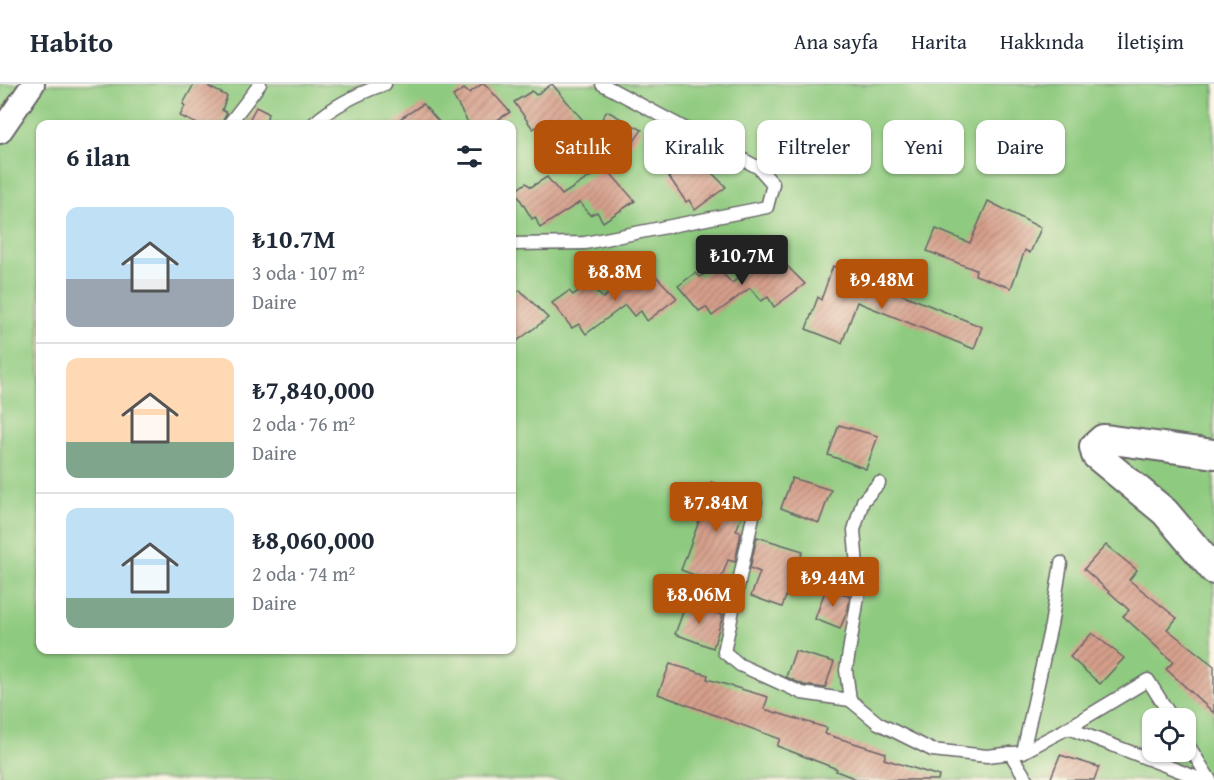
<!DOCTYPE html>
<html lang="tr">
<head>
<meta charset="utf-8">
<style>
  :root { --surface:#fff; --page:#f6f6f7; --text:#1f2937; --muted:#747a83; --line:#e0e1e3; --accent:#b45309 }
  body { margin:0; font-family:"Gentium Book Plus",serif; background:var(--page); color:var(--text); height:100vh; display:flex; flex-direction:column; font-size:22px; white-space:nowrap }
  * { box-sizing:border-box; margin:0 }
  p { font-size:20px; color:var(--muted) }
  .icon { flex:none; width:33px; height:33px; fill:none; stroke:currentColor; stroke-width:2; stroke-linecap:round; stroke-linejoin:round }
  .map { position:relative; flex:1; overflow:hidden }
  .side { position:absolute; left:36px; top:36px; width:480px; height:534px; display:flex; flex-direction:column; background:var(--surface); border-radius:12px; box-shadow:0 2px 4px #0004 }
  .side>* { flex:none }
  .guide { position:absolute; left:534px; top:36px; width:570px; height:54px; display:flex; gap:12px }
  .fabs { position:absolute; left:1142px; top:624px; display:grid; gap:12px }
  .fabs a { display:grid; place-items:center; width:54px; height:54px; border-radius:12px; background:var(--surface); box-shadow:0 2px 4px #0004; font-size:30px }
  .price { position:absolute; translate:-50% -51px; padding:0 14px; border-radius:6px; background:var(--accent); color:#fff; font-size:20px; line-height:39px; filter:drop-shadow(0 2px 3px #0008) }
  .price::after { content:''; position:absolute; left:50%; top:36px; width:18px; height:14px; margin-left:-9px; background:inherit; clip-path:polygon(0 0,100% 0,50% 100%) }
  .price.on { background:#222; color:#fff }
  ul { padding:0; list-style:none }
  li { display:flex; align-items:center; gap:18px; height:150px; padding:0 30px }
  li+li { border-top:2px solid var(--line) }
  li span { display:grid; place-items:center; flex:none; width:168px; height:120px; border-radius:12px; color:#555 }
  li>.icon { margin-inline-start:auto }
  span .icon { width:72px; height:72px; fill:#fffc; stroke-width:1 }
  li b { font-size:26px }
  h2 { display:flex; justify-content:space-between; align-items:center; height:72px; padding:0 30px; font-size:26px }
  .tag { padding:0 21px; border-radius:12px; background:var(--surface); box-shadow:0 2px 4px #0004; font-size:21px; line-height:54px }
  .tag.on { background:var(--accent); color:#fff }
  header { display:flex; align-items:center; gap:36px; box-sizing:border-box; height:84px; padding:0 30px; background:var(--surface); border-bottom:2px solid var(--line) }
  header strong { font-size:28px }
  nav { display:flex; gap:33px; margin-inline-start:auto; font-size:21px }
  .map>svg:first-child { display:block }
  .green { fill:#8eca7f; stroke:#58765d; stroke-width:1.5; fill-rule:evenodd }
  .building { fill:url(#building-hatch) }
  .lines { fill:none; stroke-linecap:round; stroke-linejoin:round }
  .service-casing { stroke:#676467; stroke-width:15 }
  .minor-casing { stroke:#676467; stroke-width:26 }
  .tertiary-casing { stroke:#676467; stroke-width:32 }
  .service { stroke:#fff; stroke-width:12 }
  .minor { stroke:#fff; stroke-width:22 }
  .tertiary { stroke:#fff; stroke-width:28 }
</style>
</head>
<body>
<header>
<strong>Habito</strong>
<nav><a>Ana sayfa</a><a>Harita</a><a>Hakkında</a><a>İletişim</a></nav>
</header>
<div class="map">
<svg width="1214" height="696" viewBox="0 0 1214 696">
  <defs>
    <pattern id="building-hatch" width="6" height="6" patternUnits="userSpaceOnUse" patternTransform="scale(1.5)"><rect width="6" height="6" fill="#d69f8b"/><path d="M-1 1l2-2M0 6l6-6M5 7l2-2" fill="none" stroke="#ad8173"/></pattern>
  </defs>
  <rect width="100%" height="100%" fill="#fcf5e5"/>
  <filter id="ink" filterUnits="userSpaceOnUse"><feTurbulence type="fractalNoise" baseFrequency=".0167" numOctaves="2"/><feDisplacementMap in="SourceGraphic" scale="12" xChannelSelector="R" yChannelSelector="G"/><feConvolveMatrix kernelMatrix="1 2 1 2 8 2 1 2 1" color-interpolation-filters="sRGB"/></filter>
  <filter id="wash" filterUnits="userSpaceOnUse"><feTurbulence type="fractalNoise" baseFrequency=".008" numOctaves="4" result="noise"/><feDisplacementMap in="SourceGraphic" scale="24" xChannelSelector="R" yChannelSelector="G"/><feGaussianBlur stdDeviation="1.35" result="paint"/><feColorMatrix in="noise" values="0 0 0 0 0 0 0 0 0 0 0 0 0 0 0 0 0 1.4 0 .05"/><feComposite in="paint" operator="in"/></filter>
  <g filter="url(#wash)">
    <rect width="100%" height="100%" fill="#e8e0ba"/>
    <path class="green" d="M0,0h1214v696h-1214zM40,40h472v526h-472zM1152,634h33v34h-33z"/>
    <g id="blocks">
      <g class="building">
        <path d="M194,0h16l-1,3 18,9 -5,14 5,3 -6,11h-24l-17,-8 5,-10 -2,-2z"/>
        <path d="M482,0h3l25,28 -19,12h-22l-16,-28 11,-7 5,4z"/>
        <path d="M552,0l41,48 14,-21 35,19 -26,36 -21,-14 3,-4 -32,-26 -20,13 -6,-10 -7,4 -19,-27 18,-11 4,4z"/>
        <path d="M423,20l18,20h-49z"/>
        <path d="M256,23l12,6 -2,11h-27l3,-3 5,3z"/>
        <path d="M833,46l16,16 -16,16 -16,-16z"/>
        <path d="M698,75l28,28 -31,23 -6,-10 -3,2 -18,-27 10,-9 5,4z"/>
        <path d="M605,83l30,34 -32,21 -6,-10 -7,3 -10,-13 -40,26 -5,-11 -3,2 -17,-28 11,-8 5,4 16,-10 15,18z"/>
        <path d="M988,117l53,27 -11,25 -5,-3 -14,38 -36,-13 1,-5 -49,-19 9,-22 34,14z"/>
        <path d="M777,172l28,28 -31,23 -6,-10 -7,4 -11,-13 -38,28 -6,-9 -7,4 -21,-25 17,-13 5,4 15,-11 17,17 25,-20 5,4z"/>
        <path d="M833,182l149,61 -8,22 -117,-47 -15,41 -36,-14 12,-32 3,3z"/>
        <path d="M650,186l27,28 -30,23 -6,-10 -7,5 -9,-11 -39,29 -7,-10 -7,4 -20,-25 17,-12 4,4 15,-12 15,15 27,-20 5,4z"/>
        <path d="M520,206l28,28 -31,23 -5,-9v-36z"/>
        <path d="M839,341l39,11 -12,33 -38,-14z"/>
        <path d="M792,394l39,12 -12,33 -38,-15z"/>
        <path d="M711,398l39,12 -14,37 5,1 -6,30 -7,-2 -9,24 -38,-14 21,-57 -2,-1z"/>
        <path d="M757,453l46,14 -21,56 -31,-11 9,-24 -10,-4z"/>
        <path d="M1106,461l31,25 -8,10 48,38 -10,11 47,37v47l-48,-44 7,-7 -50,-46 6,-6 -45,-41z"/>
        <path d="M826,504l24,8 -2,13 -8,20 -25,-10z"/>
        <path d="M686,520l37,11 -10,33 -38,-14z"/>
        <path d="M1092,549l32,25 -24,26 -30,-27z"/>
        <path d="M795,567l39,11 -9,26 -21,-3 -18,-8z"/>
        <path d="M670,580l38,11 -1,4 61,18 -4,12 63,19 -2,6 61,19 -2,6 55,17 -1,4h-79l-23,-9 1,-2 -60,-23 3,-7 -122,-45z"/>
        <path d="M1060,671l39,12 -5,13h-44z"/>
      </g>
    </g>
  </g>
  <g filter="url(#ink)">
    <use href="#blocks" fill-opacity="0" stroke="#676467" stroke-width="1.5"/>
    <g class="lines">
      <defs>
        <g id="service">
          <path d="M229,40l31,-40"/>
          <path d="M313,40c20,-18 46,-31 72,-40"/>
          <path d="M512,160l73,-1 182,-36 6,-23 -14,-16 -157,-84"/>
          <path d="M756,418l-32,150 16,13 62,28 48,7 28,23 54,27 55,6 36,-4 45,-24 80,-48 24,38"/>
          <path d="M850,616l-4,-30 13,-79 -5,-61 9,-29 16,-18"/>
          <path d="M1068,644l135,52"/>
          <path d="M1185,656l25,40"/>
          <path d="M1023,668l28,-127 10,-62"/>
          <path d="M1010,669l17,27"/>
        </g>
        <path id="minor" d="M0,48l33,-48"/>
        <path id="tertiary" d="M1214,370l-102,-14 -9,-1 -9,8 2,8 69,57 49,58"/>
      </defs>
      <use href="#service" class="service-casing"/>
      <use href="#minor" class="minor-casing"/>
      <use href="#tertiary" class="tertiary-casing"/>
      <use href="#service" class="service"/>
      <use href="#minor" class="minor"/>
      <use href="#tertiary" class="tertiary"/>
    </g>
  </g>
</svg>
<div class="fabs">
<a><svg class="icon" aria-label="locate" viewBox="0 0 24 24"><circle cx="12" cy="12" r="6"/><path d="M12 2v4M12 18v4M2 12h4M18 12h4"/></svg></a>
</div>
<b class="price on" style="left:742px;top:202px">₺10.7M</b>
<b class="price" style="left:615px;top:218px">₺8.8M</b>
<b class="price" style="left:882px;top:226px">₺9.48M</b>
<b class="price" style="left:716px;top:449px">₺7.84M</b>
<b class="price" style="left:833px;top:524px">₺9.44M</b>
<b class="price" style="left:699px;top:541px">₺8.06M</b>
<div class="guide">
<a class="tag on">Satılık</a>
<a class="tag">Kiralık</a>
<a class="tag">Filtreler</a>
<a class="tag">Yeni</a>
<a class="tag">Daire</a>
</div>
<section class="side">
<h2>6 ilan<svg class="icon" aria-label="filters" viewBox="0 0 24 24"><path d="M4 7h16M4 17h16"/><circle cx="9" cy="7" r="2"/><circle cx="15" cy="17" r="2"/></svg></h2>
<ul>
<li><span style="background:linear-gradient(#bfe0f5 60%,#9aa5b1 0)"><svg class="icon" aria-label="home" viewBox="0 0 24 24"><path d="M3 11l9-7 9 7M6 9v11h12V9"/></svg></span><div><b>₺10.7M</b><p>3 oda · 107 m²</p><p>Daire</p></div></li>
<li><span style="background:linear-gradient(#ffd9b3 70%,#7fa58c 0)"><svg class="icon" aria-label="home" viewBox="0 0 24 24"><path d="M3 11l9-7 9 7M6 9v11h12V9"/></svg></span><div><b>₺7,840,000</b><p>2 oda · 76 m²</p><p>Daire</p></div></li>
<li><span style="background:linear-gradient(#bfe0f5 75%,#7fa58c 0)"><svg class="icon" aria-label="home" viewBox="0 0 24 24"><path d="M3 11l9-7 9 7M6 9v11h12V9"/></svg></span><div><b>₺8,060,000</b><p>2 oda · 74 m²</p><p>Daire</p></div></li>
</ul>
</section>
</div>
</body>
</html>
